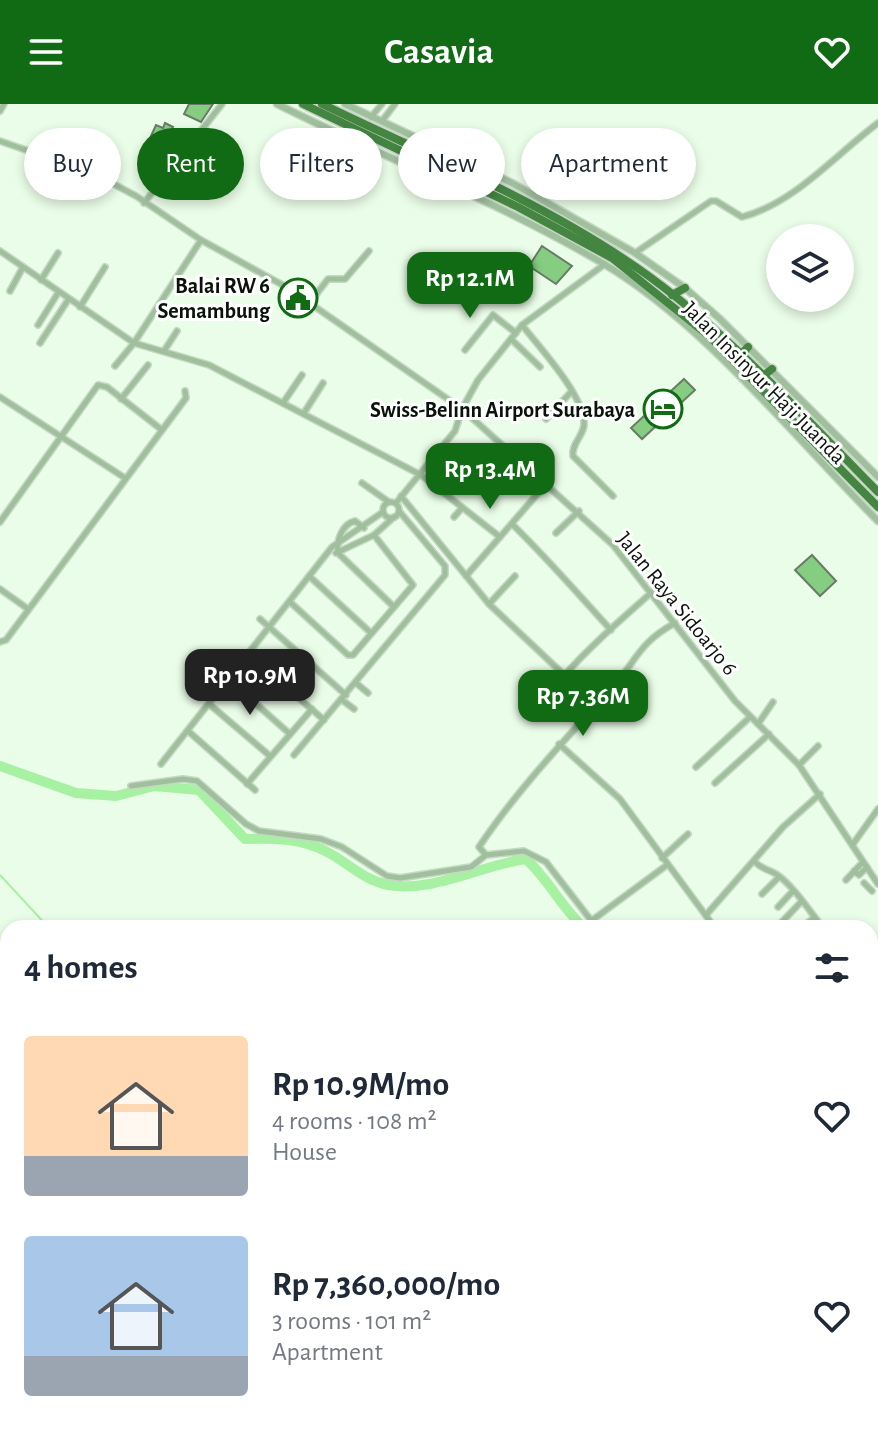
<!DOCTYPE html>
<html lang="en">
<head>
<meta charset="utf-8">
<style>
  :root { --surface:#fff; --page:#f6f6f7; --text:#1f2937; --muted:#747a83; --accent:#116b15 }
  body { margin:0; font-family:"Alegreya Sans",sans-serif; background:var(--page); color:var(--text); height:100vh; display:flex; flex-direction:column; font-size:30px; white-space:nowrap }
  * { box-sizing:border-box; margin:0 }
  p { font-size:26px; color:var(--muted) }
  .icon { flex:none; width:44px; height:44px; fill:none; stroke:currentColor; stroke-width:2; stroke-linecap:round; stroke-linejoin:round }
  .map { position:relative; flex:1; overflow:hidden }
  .side { position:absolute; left:0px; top:816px; width:878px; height:514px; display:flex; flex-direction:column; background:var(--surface); border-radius:24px 24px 0 0; box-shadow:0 4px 12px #0003 }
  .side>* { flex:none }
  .guide { position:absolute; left:24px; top:24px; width:830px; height:72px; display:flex; gap:16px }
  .tools { position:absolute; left:766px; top:120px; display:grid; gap:16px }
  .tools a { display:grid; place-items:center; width:88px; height:88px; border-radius:50%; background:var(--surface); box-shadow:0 4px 12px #0003; font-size:40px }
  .price { position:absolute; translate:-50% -68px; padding:0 18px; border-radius:16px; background:var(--accent); color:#fff; font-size:26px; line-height:52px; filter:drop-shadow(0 2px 4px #0008) }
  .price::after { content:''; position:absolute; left:50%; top:48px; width:24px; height:18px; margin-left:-12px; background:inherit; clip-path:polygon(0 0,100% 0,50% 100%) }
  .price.on { background:#222; color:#fff }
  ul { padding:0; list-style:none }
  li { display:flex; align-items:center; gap:24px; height:200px; padding:0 24px }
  li span { display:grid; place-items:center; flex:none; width:224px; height:160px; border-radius:8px; color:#555 }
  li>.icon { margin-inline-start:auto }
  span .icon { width:96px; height:96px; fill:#fffc; stroke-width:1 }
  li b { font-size:34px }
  h2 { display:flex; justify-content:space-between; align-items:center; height:96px; padding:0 24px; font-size:34px }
  .pill { padding:0 28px; border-radius:36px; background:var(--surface); box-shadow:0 4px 12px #0003; font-size:28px; line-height:72px }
  .pill.on { background:var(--accent); color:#fff }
  header { display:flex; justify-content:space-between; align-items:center; height:104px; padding:0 24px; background:var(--accent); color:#fff; font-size:36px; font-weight:700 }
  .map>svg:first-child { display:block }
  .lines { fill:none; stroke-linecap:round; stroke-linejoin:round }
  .stream { stroke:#a7f1a3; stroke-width:2 }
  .river { stroke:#a7f1a3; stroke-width:10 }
  .building { fill:#85cd81; stroke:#6a7b69; stroke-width:2 }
  .minor-casing { stroke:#c6d7c5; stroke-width:8 }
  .tertiary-casing { stroke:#c6d7c5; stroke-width:9 }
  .trunk-casing { stroke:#c6d7c5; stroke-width:11 }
  .minor { stroke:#a0bf9d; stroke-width:5 }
  .tertiary { stroke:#a0bf9d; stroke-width:6 }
  .trunk { stroke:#448542; stroke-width:8 }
  .labels { text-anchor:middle; stroke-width:6; stroke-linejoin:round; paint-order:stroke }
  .poi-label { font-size:22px; font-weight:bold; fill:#0b120b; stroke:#fff; text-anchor:end }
  .street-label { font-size:22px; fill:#0b120b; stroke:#fff }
</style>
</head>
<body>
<header><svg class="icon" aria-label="menu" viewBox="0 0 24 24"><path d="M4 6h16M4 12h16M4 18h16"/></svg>Casavia<svg class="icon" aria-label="heart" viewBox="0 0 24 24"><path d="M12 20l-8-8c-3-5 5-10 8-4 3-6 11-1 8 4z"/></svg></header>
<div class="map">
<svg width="878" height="1329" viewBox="0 0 878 1329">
  <rect width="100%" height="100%" fill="#eafde8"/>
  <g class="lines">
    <g class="stream">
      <path d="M0,771l49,53"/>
      <path d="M508,1322l6,7"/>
    </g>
    <g class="river">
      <path d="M0,662l76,27 40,3 38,-10 45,4 46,49c29,-1 58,-1 84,14 20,11 35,27 59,32 45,8 93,-20 138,-26 23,21 35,48 58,69"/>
      <path d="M870,1089l8,5"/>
    </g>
  </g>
  <g class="building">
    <path d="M189,0h24l-12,18 -17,-8z"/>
    <path d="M165,19l8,4 -3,5 7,3 -11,24 -21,-10 11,-24 7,3z"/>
    <path d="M542,142l30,20 -16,18 -27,-18z"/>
    <path d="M684,275l11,11 -53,49 -11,-11z"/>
    <path d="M812,451l24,26 -16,15 -25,-26z"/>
  </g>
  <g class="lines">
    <defs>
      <g id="minor">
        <path d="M0,7l4,-7"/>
        <path d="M371,13l11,-13"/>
        <path d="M382,17l13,-17"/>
        <path d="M0,37l95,33 41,22 65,44 87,48 174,121 151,136 122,156 64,64 79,119"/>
        <path d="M144,99l78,-99"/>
        <path d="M0,147l134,92 75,22 212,110 79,62"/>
        <path d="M635,149l76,-52h5l26,16c53,-14 93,-62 136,-94"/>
        <path d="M41,176l17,-27"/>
        <path d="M10,187l13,-24"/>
        <path d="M308,201l20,-26h17l24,-28"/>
        <path d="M80,203l25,-40"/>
        <path d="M38,221l20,-32"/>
        <path d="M522,221c18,23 59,67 62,96 2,13 -13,22 -11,35l40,40"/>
        <path d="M511,235l29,28"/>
        <path d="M40,239l28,-43"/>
        <path d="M465,246l28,-35 23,18"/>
        <path d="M164,247l13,-20"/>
        <path d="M115,262l19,-23 67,-103"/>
        <path d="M0,293l125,81"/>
        <path d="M121,295l27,-34"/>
        <path d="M283,299l19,-28"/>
        <path d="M304,309l19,-30"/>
        <path d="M546,315l25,-27"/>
        <path d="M362,379l27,19"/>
        <path d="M401,392l88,108 106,100"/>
        <circle cx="391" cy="406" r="8"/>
        <path d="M396,399l59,-72 7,-22 16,-29 44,-55 83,-61"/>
        <path d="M454,413l8,-9"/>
        <path d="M0,418l98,-137 9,2 55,43"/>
        <path d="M512,420c35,34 66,70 99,106"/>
        <path d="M364,424l-9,-7c-13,3 -19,20 -17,32l56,54"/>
        <path d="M556,429l23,-22"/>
        <path d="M336,449l38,-18 20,-18"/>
        <path d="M309,472l62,57"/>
        <path d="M466,472l81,-93"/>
        <path d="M0,485l28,20"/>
        <path d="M290,498l58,53h5l60,-70 -39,-50"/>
        <path d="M489,500l26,-28"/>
        <path d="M260,515l86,76"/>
        <path d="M0,538l6,-2 180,-242 -1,-7"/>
        <path d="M248,550l76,66"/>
        <path d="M563,573c27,-31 59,-58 89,-85"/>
        <path d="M228,575l62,55"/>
        <path d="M356,579l12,10"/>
        <path d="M342,596l12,9"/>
        <path d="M209,600l61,52"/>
        <path d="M758,620l15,-22"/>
        <path d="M188,627l67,59"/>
        <path d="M559,640l61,55 95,129"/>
        <path d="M294,651l151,-180v-9l-46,-55"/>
        <path d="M161,660l171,-217 51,-35"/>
        <path d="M799,661l19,-19"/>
        <path d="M696,663l54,-50"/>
        <path d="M715,679l54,-49"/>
        <path d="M247,680l65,-75"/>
        <path d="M131,682l52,-7 14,2 49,43 13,7 62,8 21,8 45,29 13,2 71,-11 15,-12"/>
        <path d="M853,740l25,-35"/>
        <path d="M662,754l26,-24"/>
        <path d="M755,758c8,8 13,7 21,12 16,10 35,39 47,54"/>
        <path d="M854,767l5,4 8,-8"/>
        <path d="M846,776l17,-18"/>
        <path d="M864,779l8,8"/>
        <path d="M762,790l17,-17"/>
        <path d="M778,803l14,-15"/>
        <path d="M706,811l77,-88 37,-33"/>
        <path d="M591,817l76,-56"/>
        <path d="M778,822l23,-24"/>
        <path d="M597,824l-51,-66 -22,-11 -38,4 -7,-8c38,-57 86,-107 132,-158 26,-28 26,-45 64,-66"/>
        <path d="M801,824l13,-10"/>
        <path d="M870,895l8,8"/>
        <path d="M0,941l8,6"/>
        <path d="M870,975l8,6"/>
        <path d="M870,1026l8,5"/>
        <path d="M870,1102l8,5"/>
        <path d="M870,1174l2,-2"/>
        <path d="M870,1233l8,-9"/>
        <path d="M870,1292l8,5"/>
        <path d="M400,1322l6,7"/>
        <path d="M498,1322l6,7"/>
        <path d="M771,1322l8,7"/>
        <path d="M407,1329l9,-7"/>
        <path d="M455,1329l8,-7"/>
        <path d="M527,1329l8,-7"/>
        <path d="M582,1329l5,-7"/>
        <path d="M600,1329l5,-7"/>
        <path d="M798,1329l6,-7"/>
        <path d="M840,1329l5,-7"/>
      </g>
      <g id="tertiary">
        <path d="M277,0c108,54 222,98 327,160 102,61 190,173 274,257"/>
        <path d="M345,0l167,79 123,70 50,35 35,31 158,158"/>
      </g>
      <g id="trunk">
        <path d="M303,0l215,103 94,51 97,78 169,171"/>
        <path d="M322,0c101,49 207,92 302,155 93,61 176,154 254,233"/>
        <path d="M672,191l13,-7"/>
        <path d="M740,252l8,-9"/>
        <path d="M762,273l10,-8"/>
      </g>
    </defs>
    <use href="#minor" class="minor-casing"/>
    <use href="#tertiary" class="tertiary-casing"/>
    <use href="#trunk" class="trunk-casing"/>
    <use href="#minor" class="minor"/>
    <use href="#tertiary" class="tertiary"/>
    <use href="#trunk" class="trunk"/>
  </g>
  <defs>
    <symbol id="civic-ring" viewBox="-11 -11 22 22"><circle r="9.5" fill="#fff" stroke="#116b15" stroke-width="1.5"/><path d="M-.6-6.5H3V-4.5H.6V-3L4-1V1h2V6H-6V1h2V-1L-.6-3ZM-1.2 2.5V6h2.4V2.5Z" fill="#116b15"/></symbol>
    <symbol id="hotel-ring" viewBox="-11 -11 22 22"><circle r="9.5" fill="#fff" stroke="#116b15" stroke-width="1.5"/><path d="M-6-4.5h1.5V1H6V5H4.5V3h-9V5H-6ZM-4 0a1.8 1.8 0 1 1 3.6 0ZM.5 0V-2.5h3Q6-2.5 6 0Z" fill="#116b15"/></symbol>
  </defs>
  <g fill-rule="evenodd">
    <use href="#civic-ring" x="276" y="172" width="44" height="44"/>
    <use href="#hotel-ring" x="641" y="283" width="44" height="44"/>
  </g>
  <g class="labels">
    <g class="poi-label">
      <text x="270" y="189">Balai RW 6<tspan x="270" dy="25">Semambung</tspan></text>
      <text x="635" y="313">Swiss-Belinn Airport Surabaya</text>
    </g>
    <g class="street-label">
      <text transform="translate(765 278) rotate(45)" y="8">Jalan Insinyur Haji Juanda</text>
      <text transform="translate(678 499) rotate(51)" y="8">Jalan Raya Sidoarjo 6</text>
    </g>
  </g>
</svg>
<div class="tools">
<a><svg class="icon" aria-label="layers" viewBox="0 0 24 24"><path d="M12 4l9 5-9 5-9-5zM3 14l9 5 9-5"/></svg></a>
</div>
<b class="price" style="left:470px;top:216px">Rp 12.1M</b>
<b class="price" style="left:490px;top:407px">Rp 13.4M</b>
<b class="price on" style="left:250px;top:613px">Rp 10.9M</b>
<b class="price" style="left:583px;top:634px">Rp 7.36M</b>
<div class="guide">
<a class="pill">Buy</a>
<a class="pill on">Rent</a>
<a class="pill">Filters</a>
<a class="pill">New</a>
<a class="pill">Apartment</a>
</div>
<section class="side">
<h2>4 homes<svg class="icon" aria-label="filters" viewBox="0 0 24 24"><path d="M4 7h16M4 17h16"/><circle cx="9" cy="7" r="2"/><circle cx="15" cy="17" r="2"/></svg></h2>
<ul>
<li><span style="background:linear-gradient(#ffd9b3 75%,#9aa5b1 0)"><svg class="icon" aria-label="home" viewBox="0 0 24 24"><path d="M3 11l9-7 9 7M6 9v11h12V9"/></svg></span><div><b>Rp 10.9M/mo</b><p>4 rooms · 108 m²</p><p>House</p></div><svg class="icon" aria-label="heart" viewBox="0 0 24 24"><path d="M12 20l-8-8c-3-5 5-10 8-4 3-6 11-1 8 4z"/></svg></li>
<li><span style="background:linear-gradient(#a9c7e8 75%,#9aa5b1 0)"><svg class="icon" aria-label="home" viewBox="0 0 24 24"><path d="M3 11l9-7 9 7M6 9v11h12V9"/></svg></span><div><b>Rp 7,360,000/mo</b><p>3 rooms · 101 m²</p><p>Apartment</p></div><svg class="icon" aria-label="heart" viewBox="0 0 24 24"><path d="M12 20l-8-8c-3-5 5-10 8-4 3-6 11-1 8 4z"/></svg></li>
</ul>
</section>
</div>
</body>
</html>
